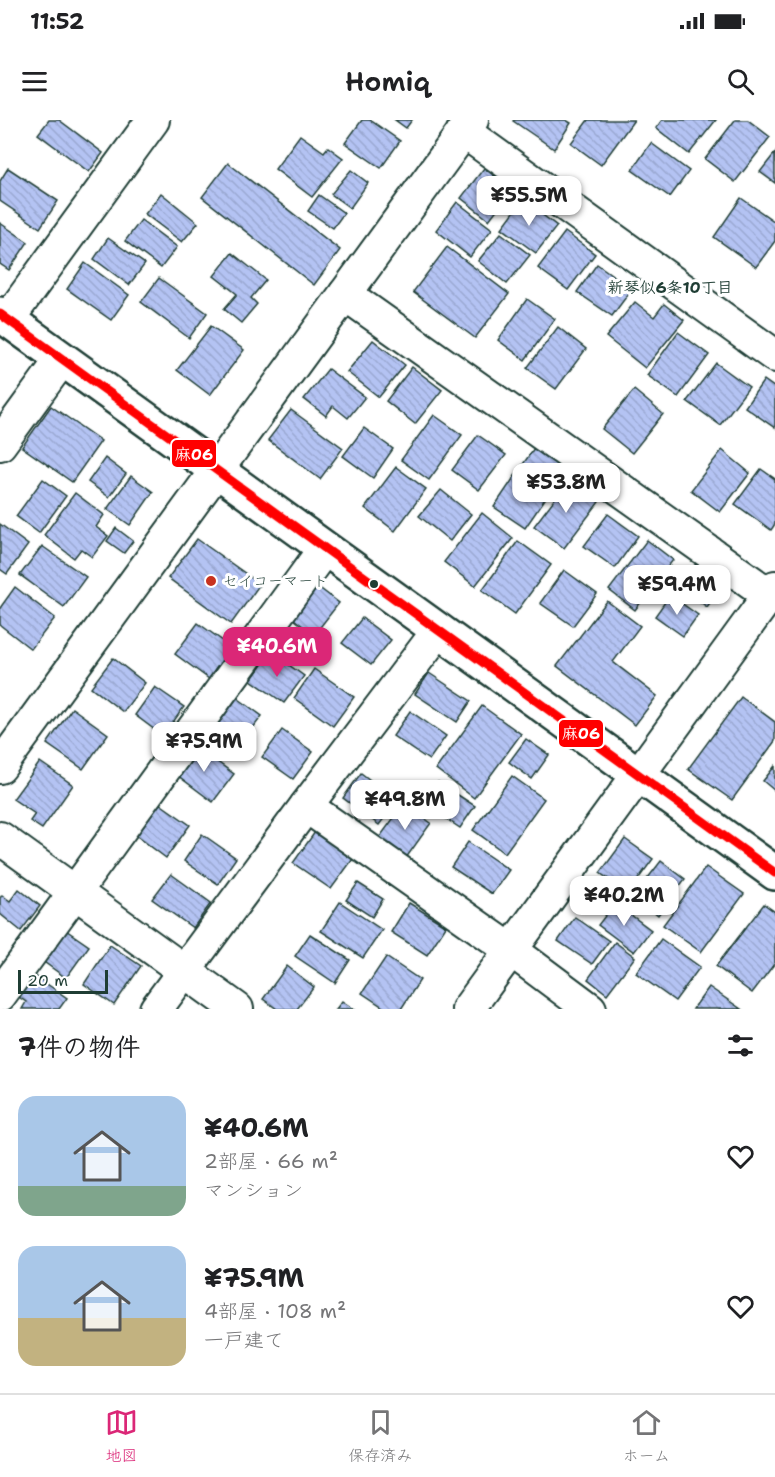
<!DOCTYPE html>
<html lang="ja">
<head>
<meta charset="utf-8">
<style>
  :root { --surface:#fff; --page:#f2f2f2; --text:#202124; --muted:#757577; --line:#e0e0e0; --accent:#db2777 }
  body { margin:0; font-family:"Shantell Sans","Klee One",sans-serif; background:var(--page); color:var(--text); height:100vh; display:flex; flex-direction:column; font-size:22px; white-space:nowrap }
  * { box-sizing:border-box; margin:0 }
  p { font-size:20px; color:var(--muted) }
  .icon { flex:none; width:33px; height:33px; fill:none; stroke:currentColor; stroke-width:2; stroke-linecap:round; stroke-linejoin:round }
  .map { position:relative; height:889px; overflow:hidden }
  .side { display:flex; flex-direction:column; background:var(--surface); flex:1 }
  .side>* { flex:none }
  .scale { position:absolute; left:18px; bottom:15px; width:90px; box-sizing:border-box; padding-left:6px; border:3px solid #1f3d34; border-top:0; font-size:16px; line-height:21px; white-space:nowrap; color:#1f3d34; -webkit-text-stroke:4px #fff; paint-order:stroke }
  .price { position:absolute; translate:-50% -51px; padding:0 14px; border-radius:12px; background:#fff; color:#222; font-size:20px; line-height:39px; filter:drop-shadow(0 2px 3px #0008) }
  .price::after { content:''; position:absolute; left:50%; top:36px; width:18px; height:14px; margin-left:-9px; background:inherit; clip-path:polygon(0 0,100% 0,50% 100%) }
  .price.selected { background:var(--accent); color:#fff }
  ul { padding:0; list-style:none }
  li { display:flex; align-items:center; gap:18px; height:150px; padding:0 18px }
  li span { display:grid; place-items:center; flex:none; width:168px; height:120px; border-radius:18px; color:#555 }
  li>.icon { margin-inline-start:auto }
  span .icon { width:72px; height:72px; fill:#fffc; stroke-width:1 }
  li b { font-size:26px }
  h2 { display:flex; justify-content:space-between; align-items:center; height:72px; padding:0 18px; font-size:26px }
  .status { display:flex; justify-content:space-between; align-items:center; height:42px; padding:0 30px; background:var(--surface); direction:ltr }
  .status svg { height:16px; fill:currentColor }
  header { display:flex; justify-content:space-between; align-items:center; height:78px; padding:0 18px; background:var(--surface); font-size:27px; font-weight:600 }
  .tabs { display:flex; justify-content:space-around; align-items:center; height:84px; border-top:2px solid var(--line); background:var(--surface); font-size:16px; color:var(--muted) }
  .tabs a { display:grid; justify-items:center; gap:3px }
  .tabs .selected { color:var(--accent) }
  .map>svg:first-child { display:block }
  .building { fill:url(#building-back-hatch); stroke:#1f3d34; stroke-width:1.5 }
  .lines { fill:none; stroke-linecap:round; stroke-linejoin:round }
  .street-casing { stroke:#1f3d34; stroke-width:36 }
  .secondary-casing { stroke:#1f3d34; stroke-width:38 }
  .street { stroke:#fff; stroke-width:32 }
  .secondary { stroke:#fff; stroke-width:33 }
  .bus-1-casing { stroke:#fff; stroke-width:14 }
  .bus-1 { stroke:#f00; stroke-width:9 }
  .poi-dot { fill:#c8321e; stroke:#fff; stroke-width:2 }
  .bus-dot { fill:#1f3d34; stroke:#fff; stroke-width:2 }
  .labels { text-anchor:middle; stroke-width:6; stroke-linejoin:round; paint-order:stroke }
  .poi-label { font-size:15px; fill:#1f3d34; stroke:#fff; text-anchor:start }
  .neighbourhood-label { font-size:16px; font-weight:bold; fill:#1f3d34; stroke:#fff }
  .line-badge { stroke:#fff; stroke-width:2 }
  .badge-label { font-size:16px; text-anchor:middle; font-weight:bold; fill:#fff }
</style>
</head>
<body>
<div class="status"><b>11:52</b><svg viewBox="0 0 49 12"><path d="M0 12V9h3v3zM5 12V6h3v6zM10 12V3h3v9zM15 12V0h3v12zM26 1h20v11H26zM47 4h2v5h-2z"/></svg></div>
<header><svg class="icon" aria-label="menu" viewBox="0 0 24 24"><path d="M4 6h16M4 12h16M4 18h16"/></svg>Homiq<svg class="icon" aria-label="search" viewBox="0 0 24 24"><circle cx="10" cy="10" r="6"/><path d="M15 15l6 6"/></svg></header>
<div class="map">
<svg width="775" height="889" viewBox="0 0 775 889">
  <defs>
    <pattern id="building-back-hatch" width="6" height="6" patternUnits="userSpaceOnUse" patternTransform="scale(1.5)"><rect width="6" height="6" fill="#b4c3f3"/><path d="M-1 5l2 2M0 0l6 6M5-1l2 2" fill="none" stroke="#9aa8d1"/></pattern>
  </defs>
  <rect width="100%" height="100%" fill="#fff"/>
  <filter id="ink" filterUnits="userSpaceOnUse"><feTurbulence type="fractalNoise" baseFrequency=".0167" numOctaves="2"/><feDisplacementMap in="SourceGraphic" scale="12" xChannelSelector="R" yChannelSelector="G"/><feConvolveMatrix kernelMatrix="1 2 1 2 8 2 1 2 1" color-interpolation-filters="sRGB"/></filter>
  <g filter="url(#ink)">
    <g class="building">
      <path d="M49,0h10l44,33 -14,19 -51,-38z"/>
      <path d="M362,0h8l30,21 -19,27 -36,-25z"/>
      <path d="M395,0h17l-6,8z"/>
      <path d="M514,0h52l5,3 -17,26 -41,-28z"/>
      <path d="M588,0h46l-33,45 -30,-22z"/>
      <path d="M662,0h54l-27,34 -33,-26z"/>
      <path d="M735,0h13l22,17 -35,45 -30,-23z"/>
      <path d="M300,15l24,17 4,-5 15,11 -31,39 -37,-28z"/>
      <path d="M651,23l38,28 -19,26 -38,-27z"/>
      <path d="M775,33v30l-15,-11z"/>
      <path d="M228,43l112,87 -26,35 -112,-88z"/>
      <path d="M8,48l50,33 -18,27 -40,-27v-20z"/>
      <path d="M484,48l28,22 -23,30 -28,-22z"/>
      <path d="M351,50l17,13 -18,25 -19,-14z"/>
      <path d="M161,73l37,30 -16,19 -37,-28z"/>
      <path d="M319,75l25,18 -11,15 -25,-17z"/>
      <path d="M741,78l34,24v19l-19,26 -42,-30z"/>
      <path d="M523,80l34,26 -21,27 -34,-25z"/>
      <path d="M457,82l35,27 -22,28 -34,-27z"/>
      <path d="M141,100l36,27 -16,21 -36,-27z"/>
      <path d="M0,103l28,19 -19,28 -9,-6z"/>
      <path d="M565,112l30,22 -27,36 -30,-22z"/>
      <path d="M501,113l29,22 -23,29 -29,-23z"/>
      <path d="M108,118l37,26 -16,21 -35,-26z"/>
      <path d="M447,127l62,47 -34,44 -62,-46z"/>
      <path d="M232,133l34,27 -15,18 6,6 -16,19 -17,-14 13,-15 -23,-18z"/>
      <path d="M85,143l44,32 -18,25 -44,-31z"/>
      <path d="M597,144l35,25 -20,27 -35,-24z"/>
      <path d="M159,158l48,35 -18,25 -48,-36z"/>
      <path d="M527,179l28,20 -30,41 -27,-20z"/>
      <path d="M635,182l19,15 10,-13 20,16 -39,48 -39,-31z"/>
      <path d="M211,206l33,24 -34,45 -33,-25z"/>
      <path d="M558,207l28,22 -30,40 -29,-21z"/>
      <path d="M678,212l31,23 -31,42 -31,-22z"/>
      <path d="M373,220l32,25 -26,32 -32,-25z"/>
      <path d="M716,243l33,24 -29,38 -33,-24z"/>
      <path d="M412,247l30,23 -27,34 -29,-23z"/>
      <path d="M328,249l37,28 -17,21 -15,-12 -7,10 -22,-17z"/>
      <path d="M764,260l11,8v40l-30,-21z"/>
      <path d="M634,270l29,24 -31,39 -30,-24z"/>
      <path d="M51,286l50,35 -29,41 -50,-35z"/>
      <path d="M291,290l52,38 -23,31 -52,-39z"/>
      <path d="M434,295l28,20 -33,45 -28,-20z"/>
      <path d="M364,308l29,21 -20,29 -30,-22z"/>
      <path d="M478,315l28,20 -27,35 -27,-20z"/>
      <path d="M534,328l31,22 -40,58 -31,-21z"/>
      <path d="M722,330l28,23 -30,39 -29,-22z"/>
      <path d="M105,338l21,16 -17,23 -21,-15z"/>
      <path d="M396,347l30,22 -31,42 -30,-23z"/>
      <path d="M761,349l14,10v45l-4,6 -36,-26z"/>
      <path d="M131,356l22,16 -23,33 -23,-16z"/>
      <path d="M43,359l23,17 -27,37 -23,-17z"/>
      <path d="M569,360l30,22 -35,46 -30,-22z"/>
      <path d="M441,370l30,24 -21,27 -31,-25z"/>
      <path d="M75,373l29,22 -8,12 12,9 -16,21 -11,-8 -7,9 -30,-23z"/>
      <path d="M482,393l31,25 -38,48 -31,-24z"/>
      <path d="M608,394l30,22 -23,32 -31,-22z"/>
      <path d="M0,404l28,21 -21,29 -7,-5z"/>
      <path d="M116,408l17,13 -9,12 -17,-12z"/>
      <path d="M197,419l63,45 -29,40 -63,-46z"/>
      <path d="M647,420l26,20 -38,50 -26,-20z"/>
      <path d="M518,421l33,24 -36,49 -33,-24z"/>
      <path d="M42,426l44,31 -22,30 -44,-32z"/>
      <path d="M698,441l27,21 -18,25 -28,-21z"/>
      <path d="M564,450l33,24 -24,32 -33,-23z"/>
      <path d="M313,463l26,20 -25,32 -25,-20z"/>
      <path d="M15,467l40,31 -24,31 -31,-24v-17z"/>
      <path d="M670,475l28,20 -15,21 -28,-20z"/>
      <path d="M607,481l33,25 -27,36 44,34 -22,29 -78,-59z"/>
      <path d="M362,498l29,22 -20,25 -29,-22z"/>
      <path d="M198,503l33,24 -22,32 -34,-25z"/>
      <path d="M271,532l33,24 -20,27 -33,-23z"/>
      <path d="M113,538l32,25 -22,29 -32,-25z"/>
      <path d="M314,549l40,28 -21,29 -39,-28z"/>
      <path d="M429,553l42,28 -14,21 -42,-28z"/>
      <path d="M155,567l29,20 -21,29 -28,-21z"/>
      <path d="M232,574l30,22 -22,29 -30,-22z"/>
      <path d="M741,577l34,25v19l-43,59 -44,-31z"/>
      <path d="M482,586l39,28 -47,64 -38,-29z"/>
      <path d="M72,588l36,26 -25,35 -36,-25z"/>
      <path d="M410,591l36,25 -17,24 -36,-24z"/>
      <path d="M282,610l31,22 -20,27 -31,-22z"/>
      <path d="M526,619l23,16 -17,24 -23,-17z"/>
      <path d="M194,625l40,29 -21,28 -40,-30z"/>
      <path d="M40,642l33,23 -31,44 -12,-8 5,-7 -22,-15z"/>
      <path d="M775,646v25l-12,-10z"/>
      <path d="M361,653l36,28 -18,24 -36,-27z"/>
      <path d="M512,656l32,23 -39,54 -32,-23z"/>
      <path d="M438,662l37,24 -15,22 -36,-24z"/>
      <path d="M156,681l34,24 -24,33 -33,-25z"/>
      <path d="M404,684l27,19 -25,35 -27,-20z"/>
      <path d="M315,712l38,27 -22,30 -38,-26z"/>
      <path d="M202,714l34,24 -18,26 -34,-23z"/>
      <path d="M625,719l28,20 -25,34 -28,-20z"/>
      <path d="M468,722l41,28 -17,24 -41,-27z"/>
      <path d="M661,741l24,18 -27,36 -24,-19z"/>
      <path d="M706,747l38,27 -43,58 -38,-27z"/>
      <path d="M171,754l40,29 -18,25 -41,-29z"/>
      <path d="M358,763l25,16 -11,18 -26,-17z"/>
      <path d="M19,769l21,17 -19,25 -21,-17v-16l2,-3 8,6z"/>
      <path d="M340,782l42,28 -19,28 -42,-27z"/>
      <path d="M409,783l37,23 -19,29 -36,-23z"/>
      <path d="M615,783l36,27 -17,22 -36,-27z"/>
      <path d="M764,784l11,8v51l-23,30 -36,-27z"/>
      <path d="M575,797l34,24 -17,23 -34,-23z"/>
      <path d="M60,806l29,20 -23,32 -29,-21z"/>
      <path d="M310,814l40,26 -15,23 -40,-27z"/>
      <path d="M661,819l39,28 -25,34 -39,-28z"/>
      <path d="M615,822l20,15 -28,37 -19,-15z"/>
      <path d="M110,825l31,21 -27,39 -30,-21z"/>
      <path d="M386,837l34,23 -19,29h-15l-24,-16z"/>
      <path d="M287,846l27,21 -17,22h-20l-14,-10z"/>
      <path d="M31,853l36,25 -8,11h-37l4,-7 -10,-7z"/>
      <path d="M709,867l32,22h-48z"/>
      <path d="M342,881l12,8h-18z"/>
    </g>
    <g class="lines">
      <defs>
        <g id="street">
          <path d="M463,11l312,225"/>
          <path d="M345,174l430,305"/>
          <path d="M8,199l145,-199"/>
          <path d="M0,324l62,-85"/>
          <path d="M0,647l472,-647"/>
          <path d="M306,686l205,144 79,59"/>
          <path d="M0,718l237,171"/>
          <path d="M0,875l325,-447"/>
          <path d="M156,889l150,-203 133,-176"/>
          <path d="M468,889l307,-422"/>
        </g>
        <path id="secondary" d="M0,194l775,559"/>
      </defs>
      <use href="#street" class="street-casing"/>
      <use href="#secondary" class="secondary-casing"/>
      <use href="#street" class="street"/>
      <use href="#secondary" class="secondary"/>
      <defs>
        <path id="bus-1" d="M0,194l775,559"/>
      </defs>
      <use href="#bus-1" class="bus-1-casing"/>
      <use href="#bus-1" class="bus-1"/>
    </g>
  </g>
  <circle class="poi-dot" cx="211" cy="461" r="6"/>
  <circle class="bus-dot" cx="374" cy="464" r="5"/>
  <g class="labels">
    <g class="poi-label">
      <text x="223" y="466">セイコーマート</text>
    </g>
    <g class="neighbourhood-label">
      <text x="670" y="173">新琴似6条10丁目</text>
    </g>
  </g>
  <g class="line-badge">
    <rect x="171" y="319" width="46" height="29" rx="6" fill="#f00"/>
    <rect x="558" y="599" width="46" height="29" rx="6" fill="#f00"/>
  </g>
  <g class="badge-label">
    <text x="194" y="340">麻06</text>
    <text x="581" y="619">麻06</text>
  </g>
</svg>
<div class="scale">20 m</div>
<b class="price" style="left:529px;top:107px">¥55.5M</b>
<b class="price" style="left:566px;top:394px">¥53.8M</b>
<b class="price" style="left:677px;top:496px">¥59.4M</b>
<b class="price selected" style="left:277px;top:558px">¥40.6M</b>
<b class="price" style="left:204px;top:653px">¥75.9M</b>
<b class="price" style="left:405px;top:711px">¥49.8M</b>
<b class="price" style="left:624px;top:807px">¥40.2M</b>
</div>
<section class="side">
<h2>7件の物件<svg class="icon" aria-label="filters" viewBox="0 0 24 24"><path d="M4 7h16M4 17h16"/><circle cx="9" cy="7" r="2"/><circle cx="15" cy="17" r="2"/></svg></h2>
<ul>
<li><span style="background:linear-gradient(#a9c7e8 75%,#7fa58c 0)"><svg class="icon" aria-label="home" viewBox="0 0 24 24"><path d="M3 11l9-7 9 7M6 9v11h12V9"/></svg></span><div><b>¥40.6M</b><p>2部屋 · 66 m²</p><p>マンション</p></div><svg class="icon" aria-label="heart" viewBox="0 0 24 24"><path d="M12 20l-8-8c-3-5 5-10 8-4 3-6 11-1 8 4z"/></svg></li>
<li><span style="background:linear-gradient(#a9c7e8 60%,#c2b280 0)"><svg class="icon" aria-label="home" viewBox="0 0 24 24"><path d="M3 11l9-7 9 7M6 9v11h12V9"/></svg></span><div><b>¥75.9M</b><p>4部屋 · 108 m²</p><p>一戸建て</p></div><svg class="icon" aria-label="heart" viewBox="0 0 24 24"><path d="M12 20l-8-8c-3-5 5-10 8-4 3-6 11-1 8 4z"/></svg></li>
</ul>
</section>
<nav class="tabs">
<a class="selected"><svg class="icon" aria-label="map" viewBox="0 0 24 24"><path d="M3 6l6-2 6 2 6-2v14l-6 2-6-2-6 2zM9 4v14M15 6v14"/></svg>地図</a>
<a><svg class="icon" aria-label="saved" viewBox="0 0 24 24"><path d="M7 4h10v16l-5-4-5 4z"/></svg>保存済み</a>
<a><svg class="icon" aria-label="home" viewBox="0 0 24 24"><path d="M3 11l9-7 9 7M6 9v11h12V9"/></svg>ホーム</a>
</nav>
</body>
</html>
